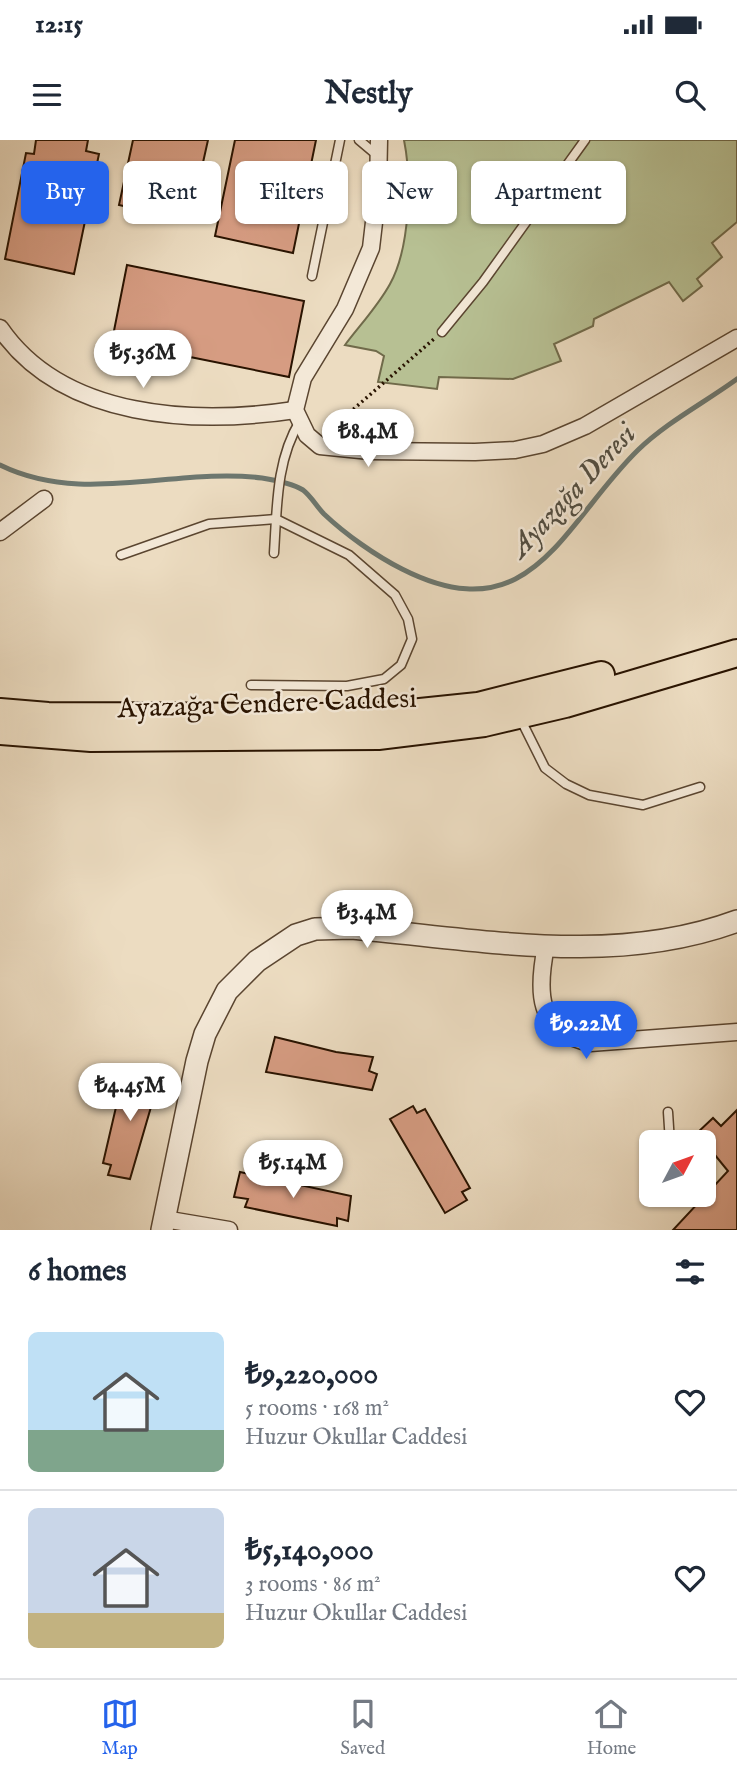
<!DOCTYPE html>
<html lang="en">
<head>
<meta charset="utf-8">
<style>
  :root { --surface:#fff; --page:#f6f6f7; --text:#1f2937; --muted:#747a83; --line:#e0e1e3; --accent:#2563eb }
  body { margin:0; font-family:"IM FELL English",serif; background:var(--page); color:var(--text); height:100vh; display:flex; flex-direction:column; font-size:26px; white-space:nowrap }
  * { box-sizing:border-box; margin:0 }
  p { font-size:23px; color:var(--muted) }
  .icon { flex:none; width:38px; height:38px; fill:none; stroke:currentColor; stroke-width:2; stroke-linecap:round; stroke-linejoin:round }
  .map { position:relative; height:1090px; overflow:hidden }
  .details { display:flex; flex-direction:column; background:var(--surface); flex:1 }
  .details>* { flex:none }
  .guide { position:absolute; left:21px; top:21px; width:696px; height:63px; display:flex; gap:14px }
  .needle { width:46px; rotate:49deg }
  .buttons { position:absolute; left:639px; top:990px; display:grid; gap:14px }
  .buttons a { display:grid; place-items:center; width:77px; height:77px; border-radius:10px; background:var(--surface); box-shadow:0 2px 5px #0004; font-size:35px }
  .price { position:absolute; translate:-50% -60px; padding:0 16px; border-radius:24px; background:#fff; color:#222; font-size:23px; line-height:46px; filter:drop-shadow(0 2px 4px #0008) }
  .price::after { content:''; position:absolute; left:50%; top:42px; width:21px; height:16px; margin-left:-10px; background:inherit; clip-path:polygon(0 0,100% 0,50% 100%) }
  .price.on { background:var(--accent); color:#fff }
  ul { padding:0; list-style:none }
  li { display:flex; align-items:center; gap:21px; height:175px; padding:0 28px }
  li+li { border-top:2px solid var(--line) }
  li span { display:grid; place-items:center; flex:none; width:196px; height:140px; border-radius:10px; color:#555 }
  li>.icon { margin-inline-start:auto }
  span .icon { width:84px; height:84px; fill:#fffc; stroke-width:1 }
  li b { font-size:30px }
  h2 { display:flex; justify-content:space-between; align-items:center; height:84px; padding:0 28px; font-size:30px }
  .chip { padding:0 24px; border-radius:10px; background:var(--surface); box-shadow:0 2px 5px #0004; font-size:24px; line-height:63px }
  .chip.on { background:var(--accent); color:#fff }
  .status { display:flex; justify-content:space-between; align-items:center; height:49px; padding:0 35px; background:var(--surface); direction:ltr }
  .status svg { height:19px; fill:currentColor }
  header { display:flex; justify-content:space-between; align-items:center; height:91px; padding:0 28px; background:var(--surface); font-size:32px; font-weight:700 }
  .menu { display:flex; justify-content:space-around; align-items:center; height:98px; border-top:2px solid var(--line); background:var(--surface); font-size:19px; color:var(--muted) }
  .menu a { display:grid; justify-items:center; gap:4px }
  .menu .on { color:var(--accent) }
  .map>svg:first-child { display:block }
  .green { fill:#b7c093; stroke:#706a4a; stroke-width:2 }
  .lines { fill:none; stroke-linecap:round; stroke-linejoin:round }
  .stream { stroke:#6d776f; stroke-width:5 }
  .building { fill:#d69c82; stroke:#291300; stroke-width:2 }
  .service-casing { stroke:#5a4530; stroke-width:11 }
  .minor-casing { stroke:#5a4530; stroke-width:19 }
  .tertiary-casing { stroke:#5a4530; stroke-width:24 }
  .primary-casing { stroke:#291300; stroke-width:30 }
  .path { stroke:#291300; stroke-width:3.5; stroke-dasharray:2 3.5; stroke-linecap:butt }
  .service { stroke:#f3e8d7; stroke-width:8 }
  .minor { stroke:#f3e8d7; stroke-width:16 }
  .tertiary { stroke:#f3e8d7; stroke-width:21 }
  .primary { stroke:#ecdcc1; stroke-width:26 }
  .labels { text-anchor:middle; stroke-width:5; stroke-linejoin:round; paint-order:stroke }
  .street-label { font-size:28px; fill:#291300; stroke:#f3e8d7 }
  .water-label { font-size:30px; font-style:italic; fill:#514d41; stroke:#f3e8d7 }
</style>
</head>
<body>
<div class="status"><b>12:15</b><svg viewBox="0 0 49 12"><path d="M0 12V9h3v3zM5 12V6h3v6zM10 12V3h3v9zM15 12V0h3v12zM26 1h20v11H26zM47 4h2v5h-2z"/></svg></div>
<header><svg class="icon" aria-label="menu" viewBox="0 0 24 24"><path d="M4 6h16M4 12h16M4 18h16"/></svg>Nestly<svg class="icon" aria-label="search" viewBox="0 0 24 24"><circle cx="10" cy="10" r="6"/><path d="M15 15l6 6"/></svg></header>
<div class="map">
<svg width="737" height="1090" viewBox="0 0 737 1090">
  <rect width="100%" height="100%" fill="#ecdcc1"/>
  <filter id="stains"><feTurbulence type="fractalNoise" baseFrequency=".00286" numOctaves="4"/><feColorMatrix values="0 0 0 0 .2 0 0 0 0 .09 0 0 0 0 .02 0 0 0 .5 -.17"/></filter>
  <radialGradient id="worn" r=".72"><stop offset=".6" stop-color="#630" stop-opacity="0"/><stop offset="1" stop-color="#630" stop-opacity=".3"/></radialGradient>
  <path class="green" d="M404,0h333v82l-25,21 10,14 -25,22 5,7 -19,15 -14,-19 -75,37 -1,7 -39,18 7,17 -48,18 -74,-2 -2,12 -59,-7 6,-26 -8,-5 -31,-6c15,-20 33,-39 45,-61 20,-36 22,-104 14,-144z"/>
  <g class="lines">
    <path class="stream" d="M0,325c83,41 175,2 262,13 12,2 31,6 41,12 8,6 14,17 21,24 21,20 52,42 78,55 130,66 161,-46 236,-119 29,-28 66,-47 99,-71"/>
  </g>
  <g class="building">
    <path d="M36,0h52l-2,11 13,3 -25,120 -69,-15 21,-106 8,1z"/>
    <path d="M133,0h75l-18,81 -71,-16z"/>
    <path d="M235,0h81l-23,113 -78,-17z"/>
    <path d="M127,125l177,36 -15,76 -119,-24 -3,15 -58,-12z"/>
    <path d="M275,897l61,15 37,5 -4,14 8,3 -5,16 -106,-18z"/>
    <path d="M135,932l25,4 -30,103 -22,-4 3,-10 -8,-2 20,-86 10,3z"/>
    <path d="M413,966l4,7 8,-4 45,79 -8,4 5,8 -22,13 -55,-94z"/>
    <path d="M737,970v120h-64l55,-59 -31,-38 16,-15 8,8z"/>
    <path d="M240,1032l111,24 -3,25 -11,-3v8l-92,-19 3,-8 -14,-2z"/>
  </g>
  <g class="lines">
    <defs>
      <g id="service">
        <path d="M359,0l19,16"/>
        <path d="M312,136l28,-136"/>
        <path d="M442,192l41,-50 102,-142"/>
        <path d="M274,413c3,-45 2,-93 26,-132"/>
        <path d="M121,415l88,-31 67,-5 73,36 46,40 13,24 4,20 -11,26 -17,14 -37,7 -96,-1"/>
        <path d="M520,578l25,50 21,16 23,11 54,10 57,-18"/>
        <path d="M668,972l2,31"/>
      </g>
      <g id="minor">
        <path d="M379,0l-1,48 -7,60 -26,61 -42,69 -8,32 12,25 13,11 50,5 105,1 40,-2 28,-6 42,-18 152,-88"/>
        <path d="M0,188c63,92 196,97 295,82"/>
        <path d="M0,392l44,-33"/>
        <path d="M546,806c-9,45 -10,85 44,97l147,-11"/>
        <path d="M164,1079l65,11"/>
      </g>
      <path id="tertiary" d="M162,1090l35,-169 8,-27 22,-43 30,-30 39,-26 19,-6 36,-1c127,11 262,39 386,-7"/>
      <g id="primary">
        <path d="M0,572l48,4 324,1 106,-11 123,-31"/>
        <path d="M0,591l91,7 287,-2 106,-13 81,-19 172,-51"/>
      </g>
    </defs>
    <use href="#service" class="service-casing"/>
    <use href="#minor" class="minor-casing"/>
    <use href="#tertiary" class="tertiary-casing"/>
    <use href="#primary" class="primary-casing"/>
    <path class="path" d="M339,291l2,-11 94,-82"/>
    <use href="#service" class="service"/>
    <use href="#minor" class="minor"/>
    <use href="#tertiary" class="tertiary"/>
    <use href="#primary" class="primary"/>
  </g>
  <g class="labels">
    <g class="street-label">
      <text transform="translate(267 562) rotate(-2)" y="10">Ayazağa Cendere Caddesi</text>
    </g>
    <g class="water-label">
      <text transform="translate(572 350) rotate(-47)" y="10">Ayazağa Deresi</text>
    </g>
  </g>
  <rect width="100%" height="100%" filter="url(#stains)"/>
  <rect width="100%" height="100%" fill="url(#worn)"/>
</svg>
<div class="buttons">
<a><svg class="needle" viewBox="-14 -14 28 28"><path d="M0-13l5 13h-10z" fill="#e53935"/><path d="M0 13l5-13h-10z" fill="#747a83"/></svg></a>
</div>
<b class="price" style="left:143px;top:250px">₺5.36M</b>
<b class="price" style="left:368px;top:329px">₺8.4M</b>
<b class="price" style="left:367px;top:810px">₺3.4M</b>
<b class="price on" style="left:586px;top:921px">₺9.22M</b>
<b class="price" style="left:130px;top:983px">₺4.45M</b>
<b class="price" style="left:293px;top:1060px">₺5.14M</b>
<div class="guide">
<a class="chip on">Buy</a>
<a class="chip">Rent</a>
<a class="chip">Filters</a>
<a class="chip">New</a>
<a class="chip">Apartment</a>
</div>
</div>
<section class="details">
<h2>6 homes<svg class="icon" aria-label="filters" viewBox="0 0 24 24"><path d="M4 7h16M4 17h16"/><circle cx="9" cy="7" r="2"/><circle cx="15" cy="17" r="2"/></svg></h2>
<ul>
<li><span style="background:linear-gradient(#bfe0f5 70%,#7fa58c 0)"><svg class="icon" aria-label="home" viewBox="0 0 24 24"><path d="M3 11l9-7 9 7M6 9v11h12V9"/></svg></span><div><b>₺9,220,000</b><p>5 rooms · 168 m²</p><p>Huzur Okullar Caddesi</p></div><svg class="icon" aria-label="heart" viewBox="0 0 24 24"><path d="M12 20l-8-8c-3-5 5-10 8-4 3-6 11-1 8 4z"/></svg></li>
<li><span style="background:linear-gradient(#c9d6e8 75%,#c2b280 0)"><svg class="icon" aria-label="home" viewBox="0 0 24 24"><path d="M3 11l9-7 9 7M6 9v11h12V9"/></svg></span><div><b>₺5,140,000</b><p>3 rooms · 86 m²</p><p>Huzur Okullar Caddesi</p></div><svg class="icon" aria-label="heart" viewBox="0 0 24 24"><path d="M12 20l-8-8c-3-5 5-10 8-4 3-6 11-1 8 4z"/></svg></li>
</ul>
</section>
<nav class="menu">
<a class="on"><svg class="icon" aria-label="map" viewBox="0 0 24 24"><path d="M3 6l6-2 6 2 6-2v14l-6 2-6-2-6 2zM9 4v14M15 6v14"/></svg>Map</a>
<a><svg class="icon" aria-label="saved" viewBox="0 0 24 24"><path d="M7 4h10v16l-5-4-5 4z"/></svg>Saved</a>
<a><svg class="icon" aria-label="home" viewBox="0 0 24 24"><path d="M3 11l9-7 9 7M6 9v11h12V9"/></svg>Home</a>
</nav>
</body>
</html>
